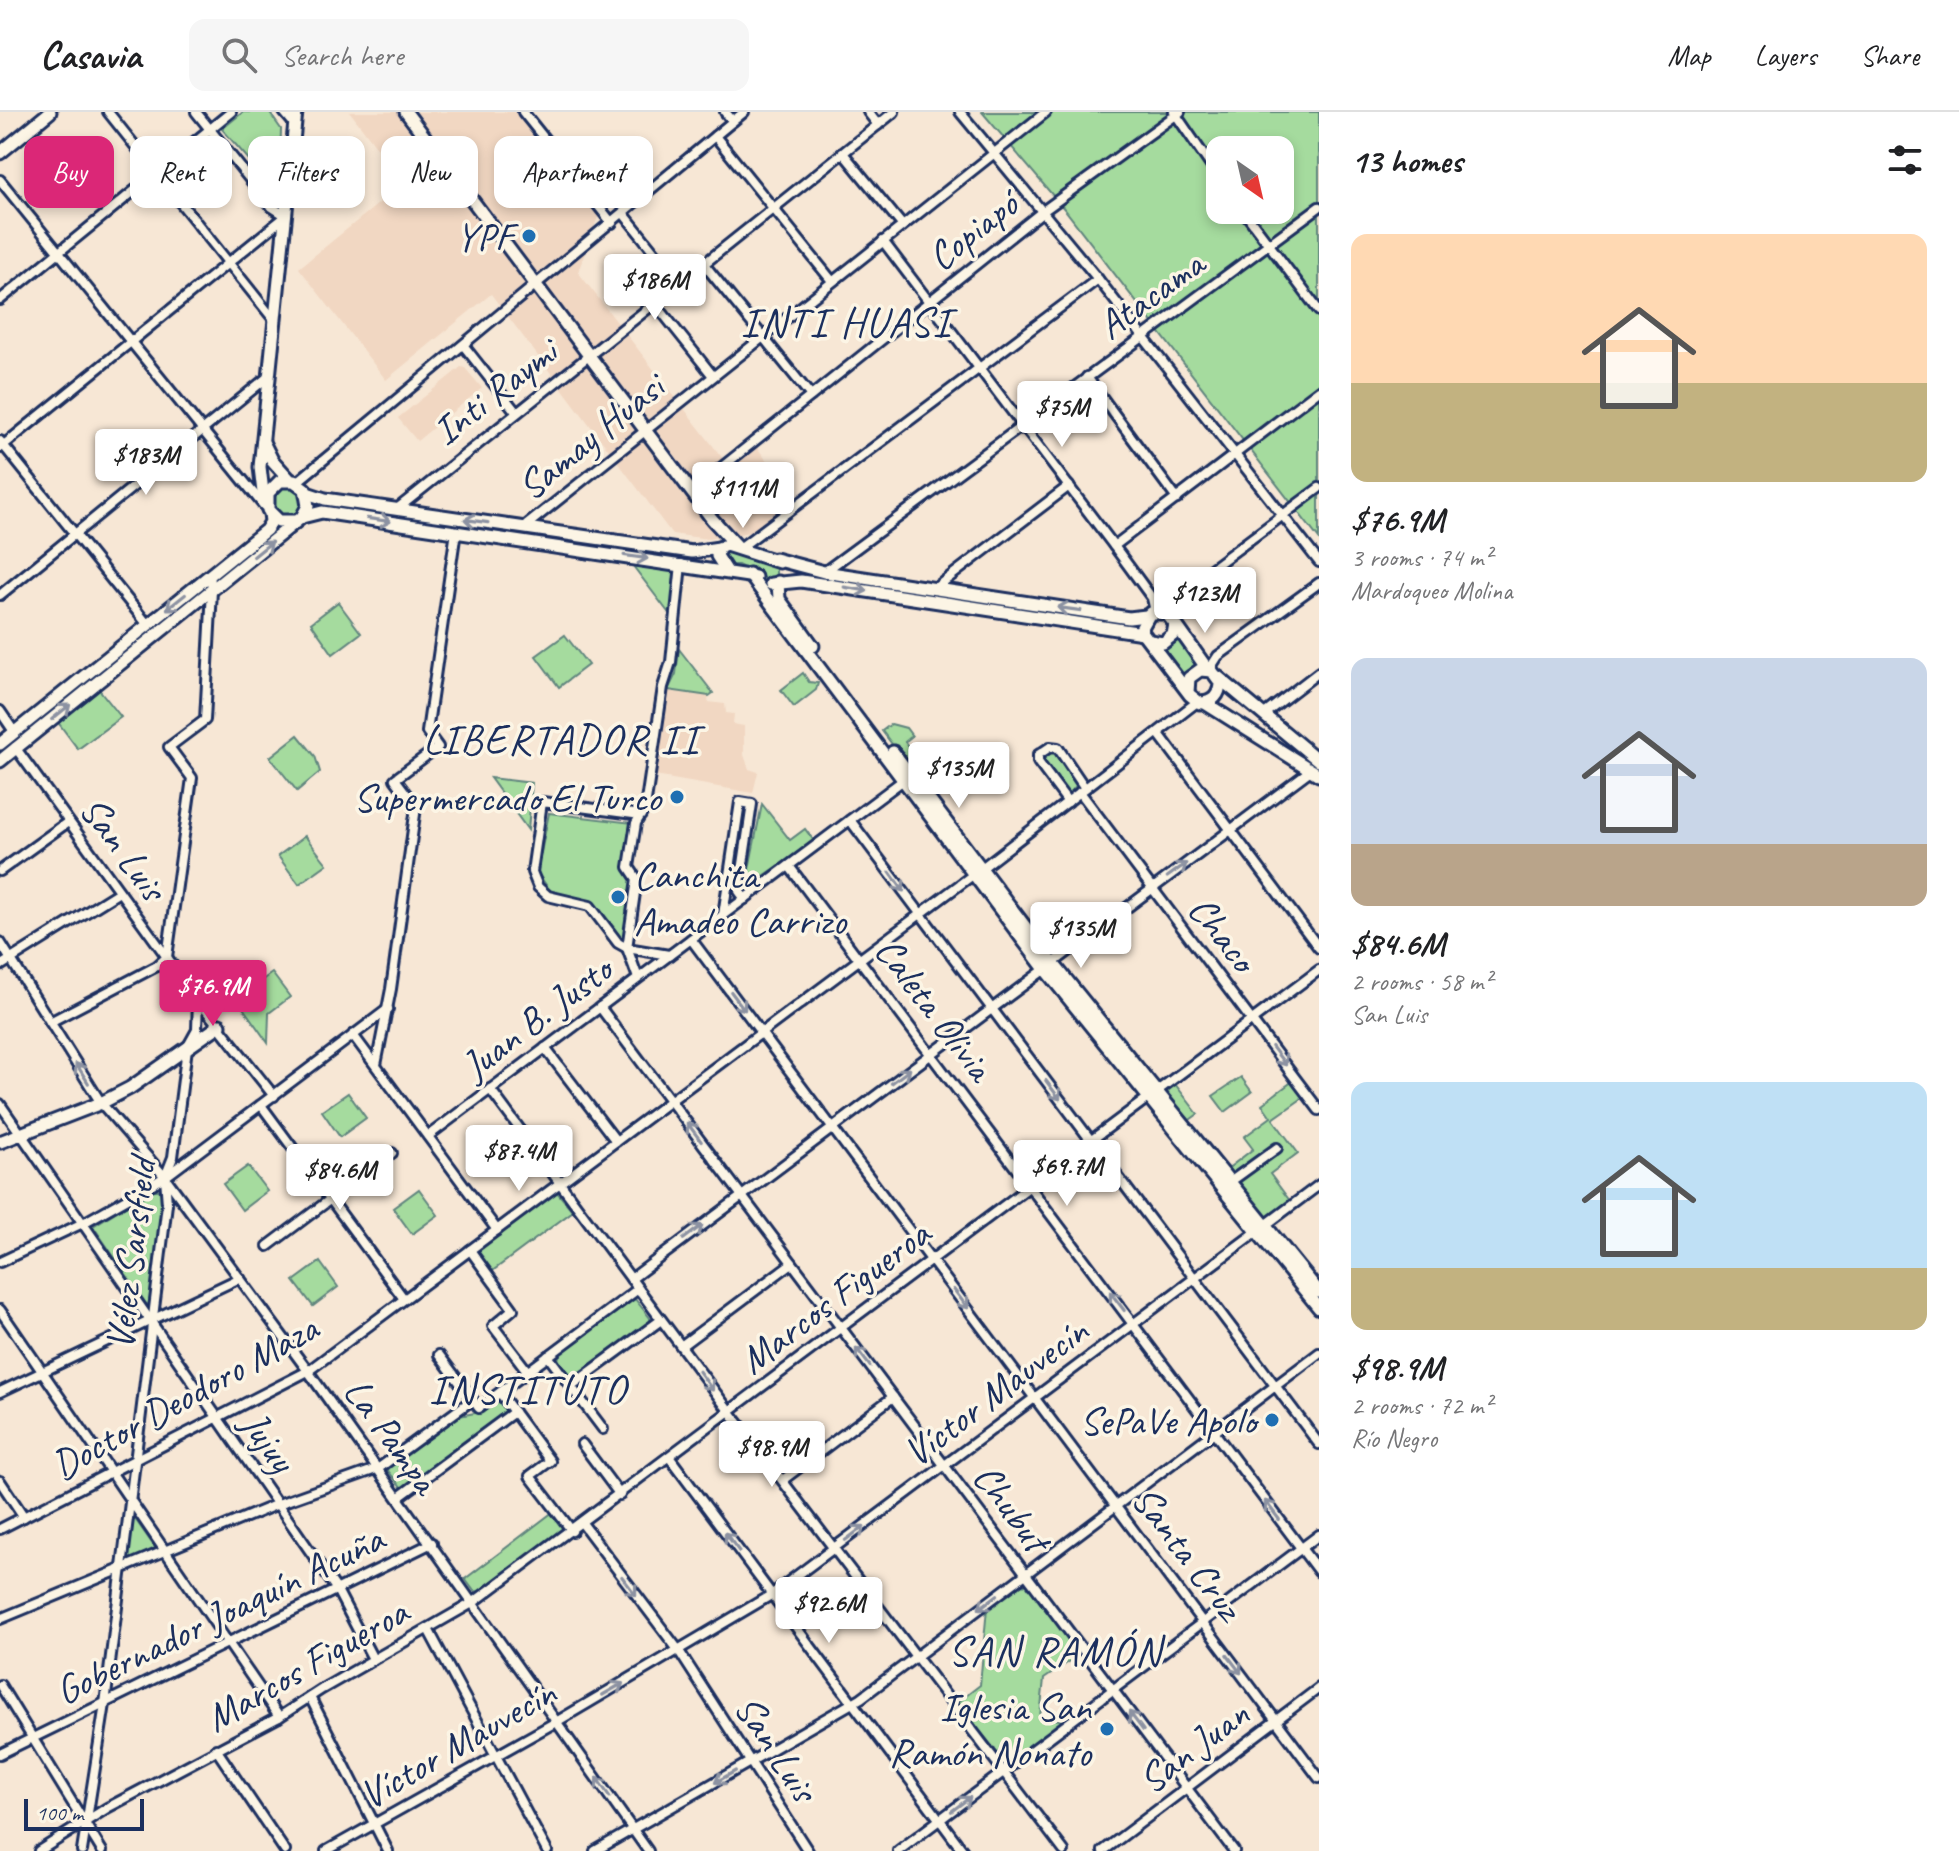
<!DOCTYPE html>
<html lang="en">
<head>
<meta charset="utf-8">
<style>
  :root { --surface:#fff; --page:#f6f6f6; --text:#202124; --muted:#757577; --line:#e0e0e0; --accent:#db2777 }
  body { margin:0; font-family:Caveat,sans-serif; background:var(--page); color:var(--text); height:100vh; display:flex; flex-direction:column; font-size:30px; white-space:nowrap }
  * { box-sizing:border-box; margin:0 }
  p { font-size:26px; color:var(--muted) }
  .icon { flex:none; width:44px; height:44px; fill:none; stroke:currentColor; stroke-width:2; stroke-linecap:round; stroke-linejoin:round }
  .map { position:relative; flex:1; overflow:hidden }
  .side { display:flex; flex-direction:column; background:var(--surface); width:640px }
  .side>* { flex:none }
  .guide { position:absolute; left:24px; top:24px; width:760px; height:72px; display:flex; gap:16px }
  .needle { width:52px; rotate:146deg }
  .buttons { position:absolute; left:1206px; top:24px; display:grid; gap:16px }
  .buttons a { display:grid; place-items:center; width:88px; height:88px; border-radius:16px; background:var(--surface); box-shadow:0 4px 12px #0003; font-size:40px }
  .scale { position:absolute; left:24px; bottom:20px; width:120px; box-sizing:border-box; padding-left:8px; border:4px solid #1b2f5e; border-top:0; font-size:22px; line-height:28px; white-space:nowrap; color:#1b2f5e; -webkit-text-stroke:6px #fcf5e5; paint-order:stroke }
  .price { position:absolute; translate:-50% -68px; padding:0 18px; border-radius:8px; background:#fff; color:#222; font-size:26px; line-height:52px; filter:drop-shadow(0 2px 4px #0008) }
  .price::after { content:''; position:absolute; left:50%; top:48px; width:24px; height:18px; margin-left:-12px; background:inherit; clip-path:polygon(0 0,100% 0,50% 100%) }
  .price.on { background:var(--accent); color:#fff }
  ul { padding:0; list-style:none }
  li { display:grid; align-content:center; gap:16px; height:424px; padding:0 32px }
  li span { display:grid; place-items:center; height:248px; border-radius:16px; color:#555 }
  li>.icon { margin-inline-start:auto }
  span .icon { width:144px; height:144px; fill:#fffc; stroke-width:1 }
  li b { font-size:34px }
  h2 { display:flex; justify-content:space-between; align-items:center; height:96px; padding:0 32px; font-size:34px }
  .pill { padding:0 28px; border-radius:16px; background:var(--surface); box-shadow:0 4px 12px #0003; font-size:28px; line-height:72px }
  .pill.on { background:var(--accent); color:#fff }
  header { display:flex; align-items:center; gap:48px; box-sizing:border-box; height:112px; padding:0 40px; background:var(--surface); border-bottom:2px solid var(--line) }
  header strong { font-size:38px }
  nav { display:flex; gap:44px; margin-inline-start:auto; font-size:28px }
  .search { width:560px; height:72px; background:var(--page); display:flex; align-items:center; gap:20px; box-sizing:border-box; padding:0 28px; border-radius:16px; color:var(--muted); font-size:30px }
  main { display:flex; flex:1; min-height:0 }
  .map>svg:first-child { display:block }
  .built { fill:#f1d7c2 }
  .green { fill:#a5db9e; stroke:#60857e; stroke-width:2; fill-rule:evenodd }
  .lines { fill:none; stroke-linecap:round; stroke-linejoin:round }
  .street-casing { stroke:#1b2f5e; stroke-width:14 }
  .secondary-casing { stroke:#1b2f5e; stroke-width:17 }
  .street { stroke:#fcf5e5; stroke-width:8 }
  .secondary { stroke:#fcf5e5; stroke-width:11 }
  .oneway { stroke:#8c92a2 }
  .poi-dot { fill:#1f6fb2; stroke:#fcf5e5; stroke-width:3 }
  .labels { text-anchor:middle; stroke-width:7; stroke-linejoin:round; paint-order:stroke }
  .street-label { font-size:40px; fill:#1b2f5e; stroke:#fcf5e5 }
  .poi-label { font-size:40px; fill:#1b2f5e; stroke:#fcf5e5; text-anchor:end }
  .neighbourhood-label { font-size:42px; letter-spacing:2px; fill:#1b2f5e; stroke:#fcf5e5 }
</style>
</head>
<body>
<header>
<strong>Casavia</strong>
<div class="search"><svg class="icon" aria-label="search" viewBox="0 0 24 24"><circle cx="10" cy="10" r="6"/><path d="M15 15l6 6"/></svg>Search here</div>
<nav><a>Map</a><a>Layers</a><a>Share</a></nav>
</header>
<main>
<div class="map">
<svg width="1319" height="1739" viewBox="0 0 1319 1739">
  <rect width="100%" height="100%" fill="#f7e7d5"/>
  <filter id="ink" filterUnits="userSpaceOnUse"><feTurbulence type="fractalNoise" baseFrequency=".0125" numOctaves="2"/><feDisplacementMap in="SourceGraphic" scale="16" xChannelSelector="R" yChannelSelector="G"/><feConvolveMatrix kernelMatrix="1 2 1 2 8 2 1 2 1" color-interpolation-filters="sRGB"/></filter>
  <g filter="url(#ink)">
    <g class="built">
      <path d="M350,0h167l82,102 -21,58 146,188 32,-14 39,53 -45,33 -42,7 -36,-5 -181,-240 -105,86 -87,-112 105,-85z"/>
      <path d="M461,255l4,1 17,20 -65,53 -19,-23z"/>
      <path d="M668,578l41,6 -1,6 17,2 1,9 8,1 -1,10 11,2v29l5,14 9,3 -5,21 -98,-17z"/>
    </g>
    <g class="green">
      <path d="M243,0h26l12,17 -2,65 -57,-65z"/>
      <path d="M982,0h337v427l-253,-328zM1220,38h60v60h-60z"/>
      <circle cx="287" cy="389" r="15"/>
      <path d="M724,437l52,17v10l-9,4 -29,-15h-11l-6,-11z"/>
      <path d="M630,450l43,5 3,5 -5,44z"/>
      <path d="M338,490l23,31 -28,21 -22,-31z"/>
      <path d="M1179,522l24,33 -19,15 -24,-33 12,-5z"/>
      <path d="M565,523l23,30 -29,22 -23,-31z"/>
      <path d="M679,537l34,44 -4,3 -41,-6 8,-16z"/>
      <path d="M803,561l6,9 9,1 -2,7 -22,17 -13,-17z"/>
      <path d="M98,576l23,29 -43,32 -21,-28z"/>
      <path d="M891,612l15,4 6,8 -7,6 24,33v18l-47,-62z"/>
      <path d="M298,623l17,21 5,16 -23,19 -27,-34z"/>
      <path d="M1052,639h4l22,32 -8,10 -6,-1 -22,-31z"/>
      <path d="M490,666l42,5 -4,47z"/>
      <path d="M762,692l28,36 15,-11 9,12 -66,46 -2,-3z"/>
      <path d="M549,701l84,10 -7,44 6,14 -8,58 -4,1 -29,-37 -40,-11 -14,-20z"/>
      <path d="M305,724l22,28 -28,20 -21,-28z"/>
      <path d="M272,861l18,24 -21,16 -1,30 -44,-62 28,6z"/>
      <path d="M1241,965l11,15 -27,20 -12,-16z"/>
      <path d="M1293,969l11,16 -31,22 25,34 -28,21 20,27 -23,16 -41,-47 27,-21 -9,-12 27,-20 -9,-13z"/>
      <path d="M1175,972l23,30 -11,8 -21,-25 2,-7z"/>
      <path d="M348,981l18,25 -26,19 -18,-26z"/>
      <path d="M248,1054l19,25 -25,19 -19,-26z"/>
      <path d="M419,1077l19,26 -26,19 -19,-26z"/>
      <path d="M151,1078h8l4,7 -13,105 -3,3 -54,-79z"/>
      <path d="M557,1080l16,19 -82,61 -12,-16 1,-7z"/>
      <path d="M320,1150l18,25 -25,19 -19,-25z"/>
      <path d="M635,1187l15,19v6l-79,55 -13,-16 1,-9z"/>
      <path d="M498,1289l7,7v6l-98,73 -5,1 -14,-17 1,-5 65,-49 26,-5z"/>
      <path d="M553,1400l9,14v7l-79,59 -9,-1 -9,-12z"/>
      <path d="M135,1407l21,30 -25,12 -4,-3 4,-36z"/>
      <path d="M1019,1472l9,1 52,69 -36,25 -4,38 26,4 -60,42 -49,-60 23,-18 7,-77z"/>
    </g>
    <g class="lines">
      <defs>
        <g id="street">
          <path d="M108,0l167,209"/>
          <path d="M284,0l11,13"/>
          <path d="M523,0l89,111"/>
          <path d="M725,0l8,9"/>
          <path d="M868,0l10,13"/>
          <path d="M960,0l138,167 221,283"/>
          <path d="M1174,0l46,67"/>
          <path d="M715,24l117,145"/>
          <path d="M843,41l59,72"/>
          <path d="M0,68l264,326"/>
          <path d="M1243,98l76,101"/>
          <path d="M624,102l55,69"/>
          <path d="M883,129l231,305 38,52 3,13"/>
          <path d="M703,151l108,133"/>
          <path d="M0,188l231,-188"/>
          <path d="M654,190l59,74"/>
          <path d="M464,234l52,66"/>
          <path d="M1087,265l90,122"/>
          <path d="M0,329l148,184"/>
          <path d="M0,336l286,-232 -14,-9 -76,-95"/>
          <path d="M297,370l447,-370"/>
          <path d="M692,379l351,-280 137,-99"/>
          <path d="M397,397l497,-397"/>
          <path d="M523,416l523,-416"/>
          <path d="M1114,434l205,-156"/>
          <path d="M741,435l357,-268"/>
          <path d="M824,460l495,-365"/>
          <path d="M934,477l135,-103"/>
          <path d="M0,483l269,-219"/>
          <path d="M1161,499l7,-10 151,-113"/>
          <path d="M1209,558l9,-14 101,-73"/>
          <path d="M0,599l15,22"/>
          <path d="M1263,603l56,-43"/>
          <path d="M1159,622l160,214"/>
          <path d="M15,635l183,253 76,96"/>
          <path d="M1080,680l239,318"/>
          <path d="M1068,690l-30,-40v-7l12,-8 8,1 27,40"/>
          <path d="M641,703l-99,-13 -10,70 6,15 10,9 42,10 28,37 9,5 42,7"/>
          <path d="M850,708l469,624"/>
          <path d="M789,754l530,706"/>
          <path d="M0,759l68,-49"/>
          <path d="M723,803l17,-113 12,2 -13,87 6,8"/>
          <path d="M691,827l628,839"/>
          <path d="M0,830l101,161 64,74 143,194 340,480"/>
          <path d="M0,854l119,-74"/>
          <path d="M638,866l-11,-30 10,-69 -8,-12 7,-44 9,-15 18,-121 8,-25 10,-98"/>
          <path d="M600,895l634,844"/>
          <path d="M50,910l107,-56 10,-9 25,-179 -23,-31 36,-27 7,-130 -2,-15"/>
          <path d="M353,923l144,195"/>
          <path d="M545,936l71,93"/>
          <path d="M376,953l15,-76 25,-182 -21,-28 43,-32 -11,-15 29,-201"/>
          <path d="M490,977l234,315 340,447"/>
          <path d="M0,992l337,486 36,69"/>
          <path d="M261,993l143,194"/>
          <path d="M428,1024l478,-358"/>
          <path d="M1230,1070l47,-34"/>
          <path d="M268,1134l124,-93"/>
          <path d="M470,1138l43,59 -20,17 35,46"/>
          <path d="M0,1150l85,-40 80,-45 223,-168"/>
          <path d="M631,1167l681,-510"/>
          <path d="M0,1198l279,407"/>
          <path d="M681,1234l111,-83"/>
          <path d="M439,1243l40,53 159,-119"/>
          <path d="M548,1244l55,73"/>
          <path d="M571,1274l90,-66"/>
          <path d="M0,1280l240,-114"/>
          <path d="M500,1281l50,68 -20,15 42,55"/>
          <path d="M582,1332l38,51"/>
          <path d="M670,1346l293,393"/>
          <path d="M784,1367l109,-82"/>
          <path d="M0,1369l24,36"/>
          <path d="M399,1385l115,-85"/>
          <path d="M582,1411l97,128 129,200"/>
          <path d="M0,1417l308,-158 666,-497 223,-172"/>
          <path d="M0,1507l278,-115 101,-36 93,-68"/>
          <path d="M428,1517l119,222"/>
          <path d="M0,1573l102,166"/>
          <path d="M310,1585l78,154"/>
          <path d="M216,1637l69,102"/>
          <path d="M0,1642l432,-211"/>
          <path d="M39,1739l68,-43 172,-91 43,-28 152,-87 845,-632"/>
          <path d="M82,1739l23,-147 62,-500 -2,-27 8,-20 14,-109 10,-18 1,-30"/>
          <path d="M326,1739l230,-129 215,-127 548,-410"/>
          <path d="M595,1739l266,-153 458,-345"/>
          <path d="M898,1739l421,-316"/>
          <path d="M1103,1739l216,-163"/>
        </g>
        <g id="secondary">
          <path d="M406,0l306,407 26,28"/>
          <path d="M0,41l50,-41"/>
          <path d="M263,330l9,18 18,20"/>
          <path d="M307,381l18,6 367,53 27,-4"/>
          <path d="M264,389l-4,-34 36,-355"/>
          <path d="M302,405l20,-5 433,65"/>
          <path d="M775,447l49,13 305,46 17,-2"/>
          <path d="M726,458l-9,-14 2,-8 7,-3 53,17"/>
          <path d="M749,462l295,394 275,340"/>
          <path d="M778,470l1,17 34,47"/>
          <path d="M771,472l30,-3 342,52"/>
          <path d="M1174,510l34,48"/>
          <path d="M1150,529l13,2 10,-8 2,-11 -9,-11h-16l-9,16 2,4 47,62 10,8c13,0 20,-8 20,-21l-8,-11 -12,-1 -11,8 -1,14"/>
          <path d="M1218,565l101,84"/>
          <path d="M1205,591l114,72"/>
          <path d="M0,632l266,-214 5,-8 -1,-9"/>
          <path d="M893,640l159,210 267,330"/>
          <path d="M0,649l302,-244 6,-11 -3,-17 -11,-8h-14l-12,12v17l11,11h18"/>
          <path d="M0,1030l101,-39 29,-15 90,-63"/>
        </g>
      </defs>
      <use href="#street" class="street-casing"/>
      <use href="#secondary" class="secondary-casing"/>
      <use href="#street" class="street"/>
      <use href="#secondary" class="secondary"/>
    </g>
    <defs><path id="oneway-shaft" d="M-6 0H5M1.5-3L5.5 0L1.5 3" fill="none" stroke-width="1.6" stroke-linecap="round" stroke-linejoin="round" transform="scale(2)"/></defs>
    <g class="oneway">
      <use href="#oneway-shaft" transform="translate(379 408) rotate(8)"/>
      <use href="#oneway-shaft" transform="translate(476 409) rotate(-172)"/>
      <use href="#oneway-shaft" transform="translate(263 437) rotate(-39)"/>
      <use href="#oneway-shaft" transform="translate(636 445) rotate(8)"/>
      <use href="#oneway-shaft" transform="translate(856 477) rotate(9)"/>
      <use href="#oneway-shaft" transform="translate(176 490) rotate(141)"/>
      <use href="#oneway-shaft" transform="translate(1069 497) rotate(-172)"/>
      <use href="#oneway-shaft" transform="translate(61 600) rotate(-39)"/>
      <use href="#oneway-shaft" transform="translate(1177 758) rotate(-36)"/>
      <use href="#oneway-shaft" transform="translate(897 770) rotate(54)"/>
      <use href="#oneway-shaft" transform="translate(738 889) rotate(53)"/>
      <use href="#oneway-shaft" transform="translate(1279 944) rotate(53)"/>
      <use href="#oneway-shaft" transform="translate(82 961) rotate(-122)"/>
      <use href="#oneway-shaft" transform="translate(901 964) rotate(-37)"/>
      <use href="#oneway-shaft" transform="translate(1053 978) rotate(53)"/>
      <use href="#oneway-shaft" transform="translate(694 1020) rotate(-127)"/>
      <use href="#oneway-shaft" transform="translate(693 1120) rotate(-37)"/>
      <use href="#oneway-shaft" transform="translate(961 1187) rotate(53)"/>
      <use href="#oneway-shaft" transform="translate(1117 1189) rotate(-127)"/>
      <use href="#oneway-shaft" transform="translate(863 1245) rotate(-127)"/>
      <use href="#oneway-shaft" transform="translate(706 1269) rotate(54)"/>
      <use href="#oneway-shaft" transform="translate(1272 1398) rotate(-127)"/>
      <use href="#oneway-shaft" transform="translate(855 1421) rotate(-37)"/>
      <use href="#oneway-shaft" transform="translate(732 1430) rotate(-127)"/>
      <use href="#oneway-shaft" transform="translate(629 1474) rotate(53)"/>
      <use href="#oneway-shaft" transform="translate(988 1490) rotate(143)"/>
      <use href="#oneway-shaft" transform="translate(1234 1552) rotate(53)"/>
      <use href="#oneway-shaft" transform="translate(613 1577) rotate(-30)"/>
      <use href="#oneway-shaft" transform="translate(1136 1609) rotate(-127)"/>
      <use href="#oneway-shaft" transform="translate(725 1665) rotate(150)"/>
      <use href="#oneway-shaft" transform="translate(603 1675) rotate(-125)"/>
      <use href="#oneway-shaft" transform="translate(961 1692) rotate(-37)"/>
    </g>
  </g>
  <g class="poi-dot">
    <circle cx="529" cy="124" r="8"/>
    <circle cx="677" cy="685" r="8"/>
    <circle cx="618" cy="785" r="8"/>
    <circle cx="1272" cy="1308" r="8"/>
    <circle cx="1107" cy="1617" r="8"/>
  </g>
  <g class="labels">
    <g class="street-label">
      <text transform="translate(972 118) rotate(-38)" y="14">Copiapó</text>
      <text transform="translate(1150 182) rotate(-36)" y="14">Atacama</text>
      <text transform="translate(494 279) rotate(-38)" y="14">Inti Raymi</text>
      <text transform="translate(590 324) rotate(-39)" y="14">Samay Huasi</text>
      <text transform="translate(124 736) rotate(54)" y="14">San Luis</text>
      <text transform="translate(1223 821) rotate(52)" y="14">Chaco</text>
      <text transform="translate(935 896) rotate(53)" y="14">Caleta Olivia</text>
      <text transform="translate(536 905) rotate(-37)" y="14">Juan B. Justo</text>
      <text transform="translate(130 1142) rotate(-83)" y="14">Vélez Sarsfield</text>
      <text transform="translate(834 1184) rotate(-37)" y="14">Marcos Figueroa</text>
      <text transform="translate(995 1279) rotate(-37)" y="14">Víctor Mauvecín</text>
      <text transform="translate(184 1284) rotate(-29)" y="14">Doctor Deodoro Maza</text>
      <text transform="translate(392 1323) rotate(54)" y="14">La Pampa</text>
      <text transform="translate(269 1329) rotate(55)" y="14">Jujuy</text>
      <text transform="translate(1012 1395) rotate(53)" y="14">Chubut</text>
      <text transform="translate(1188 1440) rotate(53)" y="14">Santa Cruz</text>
      <text transform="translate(219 1502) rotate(-26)" y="14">Gobernador Joaquín Acuña</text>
      <text transform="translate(306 1552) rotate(-30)" y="14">Marcos Figueroa</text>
      <text transform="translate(457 1631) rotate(-30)" y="14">Víctor Mauvecín</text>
      <text transform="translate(1193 1634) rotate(-37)" y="14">San Juan</text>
      <text transform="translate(777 1636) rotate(57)" y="14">San Luis</text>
    </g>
    <g class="poi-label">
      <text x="513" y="138">YPF</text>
      <text x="661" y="699">Supermercado El Turco</text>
      <text x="634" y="776" text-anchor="start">Canchita<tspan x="634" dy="46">Amadeo Carrizo</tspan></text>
      <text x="1256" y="1322">SePaVe Apolo</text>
      <text x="1091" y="1608">Iglesia San<tspan x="1091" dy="46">Ramón Nonato</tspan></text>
    </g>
    <g class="neighbourhood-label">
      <text x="846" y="224">INTI HUASI</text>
      <text x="561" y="641">LIBERTADOR II</text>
      <text x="528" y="1291">INSTITUTO</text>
      <text x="1055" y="1553">SAN RAMÓN</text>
    </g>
  </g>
</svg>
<div class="buttons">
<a><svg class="needle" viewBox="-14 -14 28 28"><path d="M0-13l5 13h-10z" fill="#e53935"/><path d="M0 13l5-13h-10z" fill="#757577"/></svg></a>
</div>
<div class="scale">100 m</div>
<b class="price" style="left:655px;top:210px">$186M</b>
<b class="price" style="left:1062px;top:337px">$75M</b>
<b class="price" style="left:146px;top:385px">$183M</b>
<b class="price" style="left:743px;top:418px">$111M</b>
<b class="price" style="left:1205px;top:523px">$123M</b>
<b class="price" style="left:959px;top:698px">$135M</b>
<b class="price" style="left:1081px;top:858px">$135M</b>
<b class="price on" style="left:213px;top:916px">$76.9M</b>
<b class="price" style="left:519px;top:1081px">$87.4M</b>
<b class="price" style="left:1067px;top:1096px">$69.7M</b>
<b class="price" style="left:340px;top:1100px">$84.6M</b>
<b class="price" style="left:772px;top:1377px">$98.9M</b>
<b class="price" style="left:829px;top:1533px">$92.6M</b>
<div class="guide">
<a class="pill on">Buy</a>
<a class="pill">Rent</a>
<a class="pill">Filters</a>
<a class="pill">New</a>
<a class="pill">Apartment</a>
</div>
</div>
<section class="side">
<h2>13 homes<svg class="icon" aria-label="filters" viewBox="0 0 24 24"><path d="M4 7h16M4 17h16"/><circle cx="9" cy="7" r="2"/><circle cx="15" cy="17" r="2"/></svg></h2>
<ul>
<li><span style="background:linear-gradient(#ffd9b3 60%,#c2b280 0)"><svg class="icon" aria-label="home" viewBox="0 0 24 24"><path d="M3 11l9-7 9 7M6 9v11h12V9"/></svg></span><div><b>$76.9M</b><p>3 rooms · 74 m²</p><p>Mardoqueo Molina</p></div></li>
<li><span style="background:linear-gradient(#c9d6e8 75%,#b9a48a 0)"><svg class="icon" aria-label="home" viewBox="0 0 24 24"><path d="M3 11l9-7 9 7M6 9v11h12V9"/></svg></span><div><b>$84.6M</b><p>2 rooms · 58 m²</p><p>San Luis</p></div></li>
<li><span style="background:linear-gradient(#bfe0f5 75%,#c2b280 0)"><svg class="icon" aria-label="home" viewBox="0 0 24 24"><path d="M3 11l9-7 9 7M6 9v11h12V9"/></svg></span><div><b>$98.9M</b><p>2 rooms · 72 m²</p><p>Río Negro</p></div></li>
</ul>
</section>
</main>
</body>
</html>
